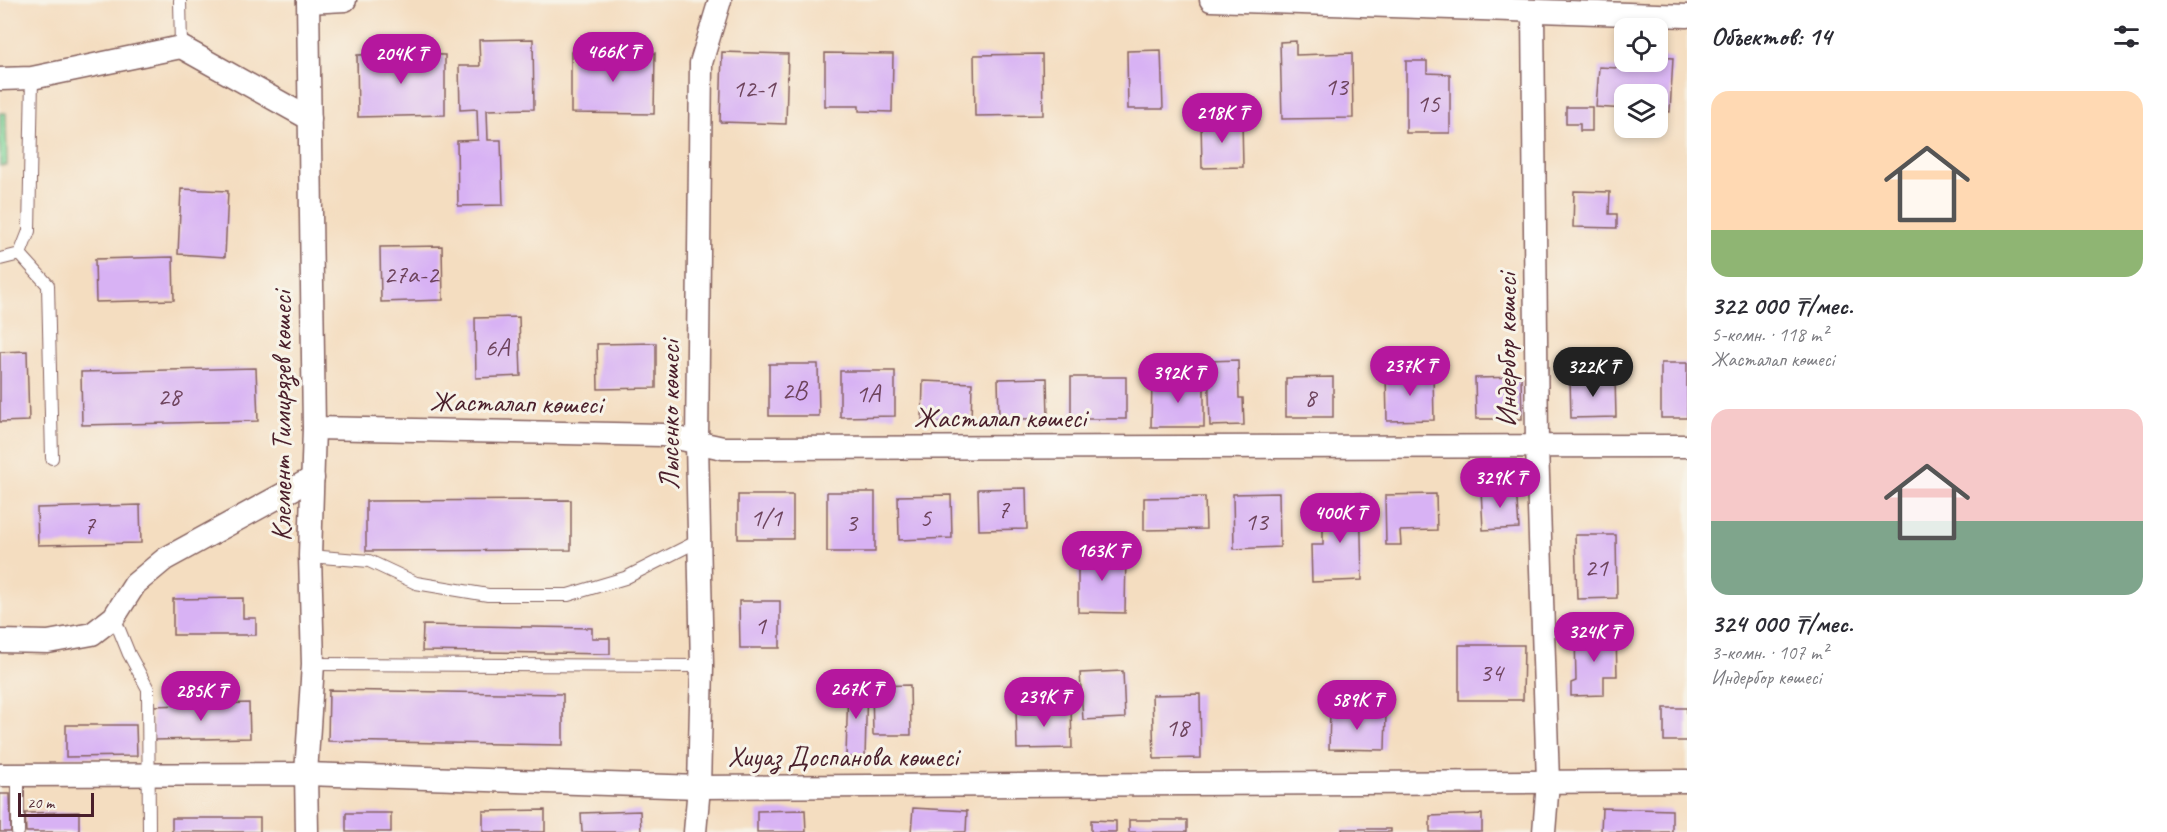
<!DOCTYPE html>
<html lang="ru">
<head>
<meta charset="utf-8">
<style>
  :root { --surface:#fff; --page:#f7f7f7; --text:#2b2b33; --muted:#7c7c81; --accent:#b5179e }
  body { margin:0; font-family:Caveat,sans-serif; background:var(--page); color:var(--text); height:100vh; display:flex; flex-direction:column; font-size:22px; white-space:nowrap }
  * { box-sizing:border-box; margin:0 }
  p { font-size:20px; color:var(--muted) }
  .icon { flex:none; width:33px; height:33px; fill:none; stroke:currentColor; stroke-width:2; stroke-linecap:round; stroke-linejoin:round }
  .map { position:relative; flex:1; overflow:hidden }
  .details { display:flex; flex-direction:column; background:var(--surface); width:480px }
  .details>* { flex:none }
  .buttons { position:absolute; left:1614px; top:18px; display:grid; gap:12px }
  .buttons a { display:grid; place-items:center; width:54px; height:54px; border-radius:12px; background:var(--surface); box-shadow:0 3px 9px #0003; font-size:30px }
  .scale { position:absolute; left:18px; bottom:15px; width:76px; box-sizing:border-box; padding-left:6px; border:3px solid #4a1f2b; border-top:0; font-size:16px; line-height:21px; white-space:nowrap; color:#4a1f2b; -webkit-text-stroke:4px #f7f3e8; paint-order:stroke }
  .price { position:absolute; translate:-50% -51px; padding:0 14px; border-radius:21px; background:var(--accent); color:#fff; font-size:20px; line-height:39px; filter:drop-shadow(0 2px 3px #0008) }
  .price::after { content:''; position:absolute; left:50%; top:36px; width:18px; height:14px; margin-left:-9px; background:inherit; clip-path:polygon(0 0,100% 0,50% 100%) }
  .price.selected { background:#222; color:#fff }
  ul { padding:0; list-style:none }
  li { display:grid; align-content:center; gap:12px; height:318px; padding:0 24px }
  li span { display:grid; place-items:center; height:186px; border-radius:18px; color:#555 }
  li>.icon { margin-inline-start:auto }
  span .icon { width:108px; height:108px; fill:#fffc; stroke-width:1 }
  li b { font-size:26px }
  h2 { display:flex; justify-content:space-between; align-items:center; height:72px; padding:0 24px; font-size:26px }
  main { display:flex; flex:1; min-height:0 }
  .map>svg:first-child { display:block }
  .green { fill:#83d99d; stroke:#667c64; stroke-width:1.5 }
  .building { fill:#d8b2f4 }
  .lines { fill:none; stroke-linecap:round; stroke-linejoin:round }
  .lane-casing { stroke:#86625f; stroke-width:14 }
  .street-casing { stroke:#86625f; stroke-width:25 }
  .lane { stroke:#fff; stroke-width:12 }
  .street { stroke:#fff; stroke-width:22 }
  .labels { text-anchor:middle; stroke-width:6; stroke-linejoin:round; paint-order:stroke }
  .number-label { font-size:26px; fill:#6e445d }
  .street-label { font-size:28px; fill:#4a1f2b; stroke:#f7f3e8 }
</style>
</head>
<body>
<main>
<div class="map">
<svg width="1687" height="832" viewBox="0 0 1687 832">
  <rect width="100%" height="100%" fill="#f7f3e8"/>
  <filter id="ink" filterUnits="userSpaceOnUse"><feTurbulence type="fractalNoise" baseFrequency=".0167" numOctaves="2"/><feDisplacementMap in="SourceGraphic" scale="12" xChannelSelector="R" yChannelSelector="G"/><feConvolveMatrix kernelMatrix="1 2 1 2 8 2 1 2 1" color-interpolation-filters="sRGB"/></filter>
  <filter id="wash" filterUnits="userSpaceOnUse"><feTurbulence type="fractalNoise" baseFrequency=".008" numOctaves="4" result="noise"/><feDisplacementMap in="SourceGraphic" scale="24" xChannelSelector="R" yChannelSelector="G"/><feGaussianBlur stdDeviation="1.35" result="paint"/><feColorMatrix in="noise" values="0 0 0 0 0 0 0 0 0 0 0 0 0 0 0 0 0 1.4 0 .05"/><feComposite in="paint" operator="in"/></filter>
  <g filter="url(#wash)">
    <rect width="100%" height="100%" fill="#f4ddc0"/>
    <path class="green" d="M0,113h6l1,52 -7,1z"/>
    <g id="blocks">
      <g class="building">
        <path d="M533,39l1,70 -47,1 1,30h13l2,65 -45,1 -1,-65 21,-1 -1,-31 -17,1 -1,-44h21l-1,-26z"/>
        <path d="M1296,41v14l56,-2 1,65 -71,1 -2,-77z"/>
        <path d="M1161,50l2,59h-35l-1,-58z"/>
        <path d="M571,52l84,1 -1,61 -83,-1z"/>
        <path d="M722,52l66,2 -2,70 -66,-2z"/>
        <path d="M825,53l68,1 -1,58 -33,-1v-5h-34z"/>
        <path d="M401,54l44,1v60l-87,2 -1,-62z"/>
        <path d="M1042,54l1,61 -68,1 -1,-61z"/>
        <path d="M1619,55h5v7h34v-5l15,1 -3,54 -12,-1v-17h-34v15l-28,-2 3,-40 19,1z"/>
        <path d="M1406,61h21v12l23,1v59h-44z"/>
        <path d="M1566,107h26v24h-12v-7h-14z"/>
        <path d="M1242,120l1,47 -41,1 -1,-47z"/>
        <path d="M181,189l47,2 -3,66 -47,-3z"/>
        <path d="M1574,191l36,1 -1,22h8v14l-44,-1z"/>
        <path d="M442,246l1,54 -62,2 -1,-55z"/>
        <path d="M173,257l1,43 -78,2 -1,-43z"/>
        <path d="M519,317l2,59 -45,2 -1,-60z"/>
        <path d="M656,343v45l-58,1 -1,-45z"/>
        <path d="M27,351l2,70 -29,1v-70z"/>
        <path d="M1238,360l1,38h4l1,27 -34,1 -2,-65z"/>
        <rect x="1661" y="363" width="26" height="55"/>
        <path d="M769,364h49l1,52h-50z"/>
        <path d="M256,368l2,53 -176,4 -1,-53z"/>
        <path d="M840,371h55v45l-55,1z"/>
        <path d="M1386,374h47l1,46 -47,1z"/>
        <rect x="1071" y="377" width="55" height="42"/>
        <path d="M1333,377v40h-47v-39z"/>
        <path d="M1521,377l1,42h-46l-1,-41z"/>
        <path d="M1047,378l1,40 -49,2 -1,-41z"/>
        <path d="M1570,378h45l1,39 -45,1z"/>
        <path d="M1152,380h52v47h-53z"/>
        <path d="M923,381l49,2 -1,40 -49,-2z"/>
        <path d="M1026,488l1,41 -48,1 -1,-41z"/>
        <path d="M1516,488l3,40 -36,2 -2,-41z"/>
        <rect x="827" y="492" width="48" height="60"/>
        <path d="M1279,493l1,54 -46,2 -1,-55z"/>
        <path d="M1360,493l2,87 -50,2 -1,-37h12v-16l12,-1v-34z"/>
        <path d="M1436,494l1,36 -37,1 1,14h-15l-1,-50z"/>
        <rect x="738" y="495" width="55" height="44"/>
        <path d="M951,495l1,43 -53,2 -1,-44z"/>
        <path d="M1205,497l1,32 -62,1v-32z"/>
        <path d="M571,500v50l-205,1v-50z"/>
        <path d="M140,505l1,38 -103,2 -1,-37z"/>
        <path d="M1575,535h41l1,63 -40,1z"/>
        <path d="M1078,551h48l-1,62 -47,-1z"/>
        <path d="M243,598v20h13v17h-83v-36z"/>
        <path d="M739,601h41v47h-40z"/>
        <path d="M423,625l169,3v10h18v16l-188,-3z"/>
        <path d="M1575,634h41l1,42h-13v19l-33,1v-13l5,-2z"/>
        <path d="M1459,645h65l-1,55h-64z"/>
        <path d="M1123,671l2,47 -42,2 -3,-47z"/>
        <path d="M848,683l19,1 -2,74 -19,-1z"/>
        <path d="M910,685l1,50h-38l-1,-49z"/>
        <path d="M329,690l234,4v51l-235,-4z"/>
        <path d="M1200,694l1,64 -47,1 -2,-64z"/>
        <path d="M249,703l1,35 -97,2 -1,-34z"/>
        <path d="M1071,706l1,42 -55,1 -1,-42z"/>
        <rect x="1664" y="708" width="23" height="33"/>
        <path d="M1330,711l56,2 -1,37 -56,-1z"/>
        <path d="M66,725h70l1,31 -71,1z"/>
        <path d="M0,794h10l1,38h-11z"/>
        <path d="M913,808l54,3 -1,21h-55z"/>
        <path d="M1602,808l70,2v22h-71z"/>
        <path d="M545,810v22h-62v-21z"/>
        <path d="M805,810l1,22h-49v-21z"/>
        <path d="M640,811l1,21h-59l-1,-19z"/>
        <path d="M79,812v20h-53l-1,-19z"/>
        <rect x="346" y="813" width="45" height="19"/>
        <path d="M1482,814v18h-52v-16z"/>
        <rect x="172" y="818" width="88" height="14"/>
        <path d="M1091,820l25,1v11h-25z"/>
        <rect x="1129" y="820" width="58" height="12"/>
        <rect x="1342" y="829" width="49" height="3"/>
      </g>
    </g>
  </g>
  <g filter="url(#ink)">
    <use href="#blocks" fill-opacity="0" stroke="#86625f" stroke-width="1.5"/>
    <g class="lines">
      <defs>
        <g id="lane">
          <path d="M180,0l1,47"/>
          <path d="M20,254l28,31 4,173"/>
          <path d="M0,259l20,-5 9,-23 3,-153"/>
          <path d="M310,556l59,5 47,22 72,12h80l57,-17 75,-38"/>
          <path d="M114,617l15,37 19,35 1,143"/>
          <path d="M313,664l389,2"/>
          <path d="M18,832v-57"/>
        </g>
        <g id="street">
          <path d="M1211,0l476,16"/>
          <path d="M308,2l37,-2"/>
          <path d="M1533,11l4,435 11,336 -4,50"/>
          <path d="M0,79l32,-1 149,-31 129,72"/>
          <path d="M314,428l349,7 60,13 964,-2"/>
          <path d="M0,641l48,1 44,-8 22,-17 21,-33 30,-25 148,-81"/>
          <path d="M0,775l306,-1 393,13 988,-6"/>
          <path d="M307,832l-1,-58 7,-110 -3,-108 4,-128 -6,-428"/>
          <path d="M695,832l4,-45 3,-121 -5,-223 4,-380 19,-63"/>
        </g>
      </defs>
      <use href="#lane" class="lane-casing"/>
      <use href="#street" class="street-casing"/>
      <use href="#lane" class="lane"/>
      <use href="#street" class="street"/>
    </g>
  </g>
  <g class="labels">
    <g class="number-label">
      <text x="1336" y="95">13</text>
      <text x="754" y="97">12-1</text>
      <text x="1428" y="112">15</text>
      <text x="411" y="283">27a-2</text>
      <text x="497" y="356">6А</text>
      <text x="794" y="399">2В</text>
      <text x="868" y="402">1А</text>
      <text x="169" y="405">28</text>
      <text x="1310" y="406">8</text>
      <text x="1003" y="518">7</text>
      <text x="766" y="526">1/1</text>
      <text x="925" y="526">5</text>
      <text x="1256" y="530">13</text>
      <text x="851" y="531">3</text>
      <text x="89" y="534">7</text>
      <text x="1596" y="576">21</text>
      <text x="760" y="634">1</text>
      <text x="1491" y="681">34</text>
      <text x="1177" y="736">18</text>
    </g>
    <g class="street-label">
      <text transform="translate(1506 350) rotate(-90)" y="10">Индербор көшесі</text>
      <text transform="translate(516 402) rotate(1)" y="10">Жасталап көшесі</text>
      <text transform="translate(669 415) rotate(-90)" y="10">Лысенко көшесі</text>
      <text transform="translate(281 416) rotate(-90)" y="10">Клемент Тимирязев көшесі</text>
      <text x="1000" y="427">Жасталап көшесі</text>
      <text x="843" y="766">Хиуаз Доспанова көшесі</text>
    </g>
  </g>
</svg>
<div class="buttons">
<a><svg class="icon" aria-label="locate" viewBox="0 0 24 24"><circle cx="12" cy="12" r="6"/><path d="M12 2v4M12 18v4M2 12h4M18 12h4"/></svg></a>
<a><svg class="icon" aria-label="layers" viewBox="0 0 24 24"><path d="M12 4l9 5-9 5-9-5zM3 14l9 5 9-5"/></svg></a>
</div>
<div class="scale">20 m</div>
<b class="price" style="left:613px;top:83px">466K ₸</b>
<b class="price" style="left:401px;top:85px">204K ₸</b>
<b class="price" style="left:1222px;top:144px">218K ₸</b>
<b class="price" style="left:1410px;top:397px">237K ₸</b>
<b class="price selected" style="left:1593px;top:398px">322K ₸</b>
<b class="price" style="left:1178px;top:404px">392K ₸</b>
<b class="price" style="left:1500px;top:509px">329K ₸</b>
<b class="price" style="left:1340px;top:544px">400K ₸</b>
<b class="price" style="left:1102px;top:582px">163K ₸</b>
<b class="price" style="left:1594px;top:663px">324K ₸</b>
<b class="price" style="left:856px;top:720px">267K ₸</b>
<b class="price" style="left:201px;top:722px">285K ₸</b>
<b class="price" style="left:1044px;top:728px">239K ₸</b>
<b class="price" style="left:1357px;top:731px">589K ₸</b>
</div>
<section class="details">
<h2>Объектов: 14<svg class="icon" aria-label="filters" viewBox="0 0 24 24"><path d="M4 7h16M4 17h16"/><circle cx="9" cy="7" r="2"/><circle cx="15" cy="17" r="2"/></svg></h2>
<ul>
<li><span style="background:linear-gradient(#ffd9b3 75%,#8fb573 0)"><svg class="icon" aria-label="home" viewBox="0 0 24 24"><path d="M3 11l9-7 9 7M6 9v11h12V9"/></svg></span><div><b>322 000 ₸/мес.</b><p>5-комн. · 118 m²</p><p>Жасталап көшесі</p></div></li>
<li><span style="background:linear-gradient(#f6c9c9 60%,#7fa58c 0)"><svg class="icon" aria-label="home" viewBox="0 0 24 24"><path d="M3 11l9-7 9 7M6 9v11h12V9"/></svg></span><div><b>324 000 ₸/мес.</b><p>3-комн. · 107 m²</p><p>Индербор көшесі</p></div></li>
</ul>
</section>
</main>
</body>
</html>
